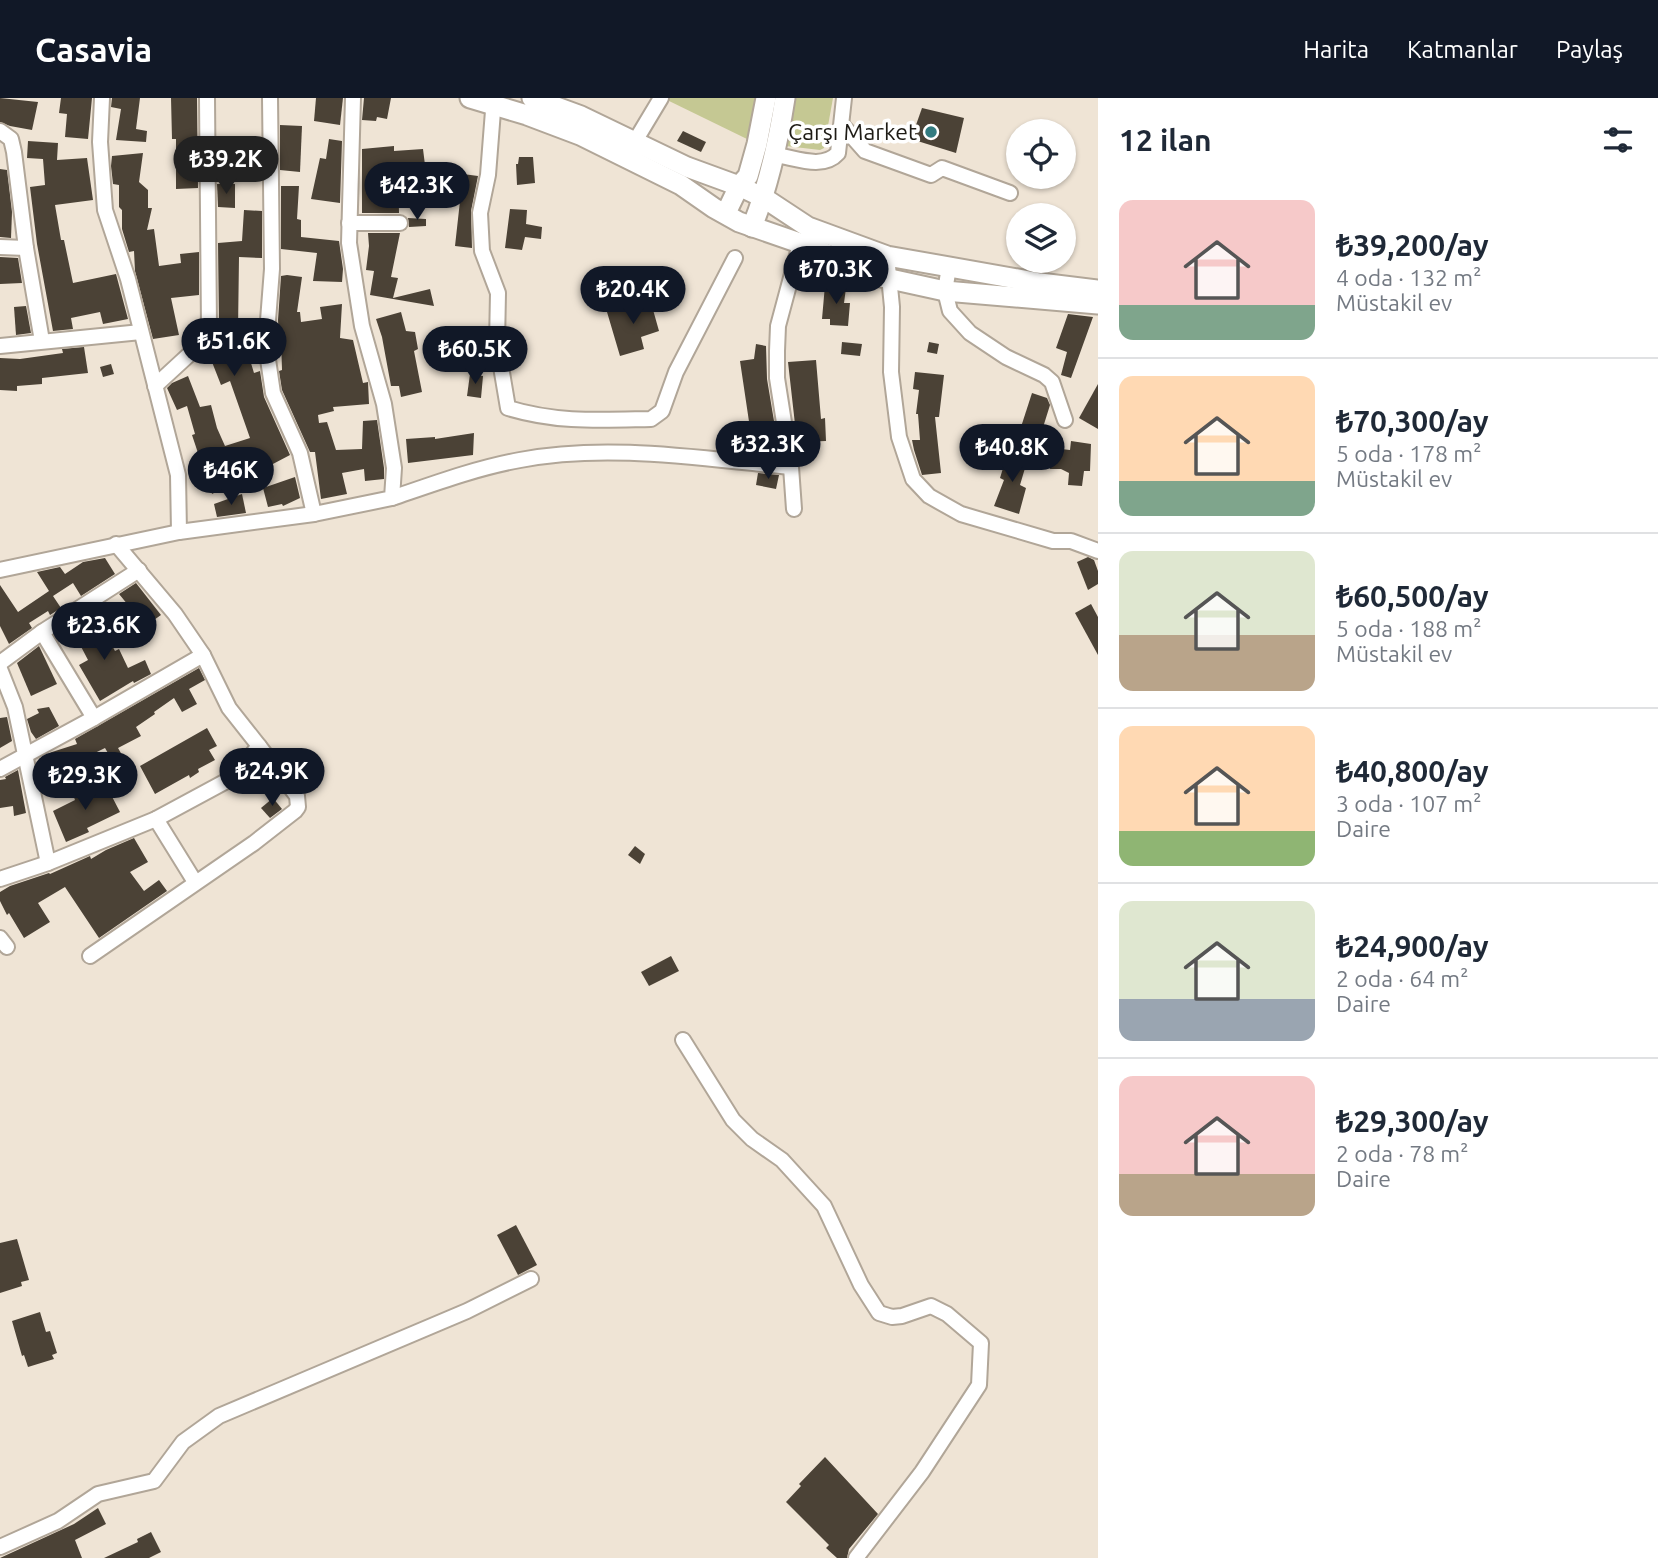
<!DOCTYPE html>
<html lang="tr">
<head>
<meta charset="utf-8">
<style>
  :root { --surface:#fff; --page:#f2f2f3; --text:#1f2937; --muted:#747a83; --line:#e0e1e3; --accent:#111827 }
  body { margin:0; font-family:Ubuntu,sans-serif; background:var(--page); color:var(--text); height:100vh; display:flex; flex-direction:column; font-size:26px; white-space:nowrap }
  * { box-sizing:border-box; margin:0 }
  p { font-size:23px; color:var(--muted) }
  .icon { flex:none; width:38px; height:38px; fill:none; stroke:currentColor; stroke-width:2; stroke-linecap:round; stroke-linejoin:round }
  .map { position:relative; flex:1; overflow:hidden }
  .sheet { display:flex; flex-direction:column; background:var(--surface); width:560px }
  .sheet>* { flex:none }
  .controls { position:absolute; left:1006px; top:21px; display:grid; gap:14px }
  .controls a { display:grid; place-items:center; width:70px; height:70px; border-radius:50%; background:var(--surface); box-shadow:0 2px 5px #0004; font-size:35px }
  .price { position:absolute; translate:-50% -60px; padding:0 16px; border-radius:24px; background:var(--accent); color:#fff; font-size:23px; line-height:46px; filter:drop-shadow(0 2px 4px #0008) }
  .price::after { content:''; position:absolute; left:50%; top:42px; width:21px; height:16px; margin-left:-10px; background:inherit; clip-path:polygon(0 0,100% 0,50% 100%) }
  .price.on { background:#222; color:#fff }
  ul { padding:0; list-style:none }
  li { display:flex; align-items:center; gap:21px; height:175px; padding:0 21px }
  li+li { border-top:2px solid var(--line) }
  li span { display:grid; place-items:center; flex:none; width:196px; height:140px; border-radius:14px; color:#555 }
  li>.icon { margin-inline-start:auto }
  span .icon { width:84px; height:84px; fill:#fffc; stroke-width:1 }
  li b { font-size:30px }
  h2 { display:flex; justify-content:space-between; align-items:center; height:84px; padding:0 21px; font-size:30px }
  header { display:flex; align-items:center; gap:42px; box-sizing:border-box; height:98px; padding:0 35px; background:var(--accent); color:#fff }
  header strong { font-size:33px }
  nav { display:flex; gap:38px; margin-inline-start:auto; font-size:24px }
  main { display:flex; flex:1; min-height:0 }
  .map>svg:first-child { display:block }
  .green { fill:#c5c893 }
  .building { fill:#4b4236 }
  .lines { fill:none; stroke-linecap:round; stroke-linejoin:round }
  .minor-casing { stroke:#b1a698; stroke-width:18 }
  .secondary-casing { stroke:#b1a698; stroke-width:23 }
  .minor { stroke:#fff; stroke-width:14 }
  .secondary { stroke:#fff; stroke-width:19 }
  .poi-dot { fill:#327b80; stroke:#fff; stroke-width:2.5 }
  .labels { text-anchor:middle; stroke-width:7; stroke-linejoin:round; paint-order:stroke }
  .poi-label { font-size:23px; fill:#1e1b15; stroke:#fff; text-anchor:end }
</style>
</head>
<body>
<header>
<strong>Casavia</strong>
<nav><a>Harita</a><a>Katmanlar</a><a>Paylaş</a></nav>
</header>
<main>
<div class="map">
<svg width="1098" height="1460" viewBox="0 0 1098 1460">
  <rect width="100%" height="100%" fill="#efe4d5"/>
  <g class="green">
    <path d="M756,0l-9,41 -82,-40 1,-1z"/>
    <path d="M793,0h40l-9,50 -4,2 -34,-4z"/>
  </g>
  <g class="building">
    <path d="M0,0l38,4 -6,28 -22,-4 -10,-4z"/>
    <path d="M61,0h31l-4,41 -23,-2 2,-23 -8,-1z"/>
    <path d="M112,0h28l-4,31 11,2 -1,11 -30,-2 5,-31 -10,-2z"/>
    <path d="M171,0h26l1,90 -22,1v-50h-4z"/>
    <path d="M316,0h27l-3,27 -26,-4z"/>
    <path d="M364,0h27l-4,21 -10,-2 -1,4 -14,-1z"/>
    <path d="M922,10l42,10 -8,35 -45,-14z"/>
    <path d="M280,27l22,1 -2,46 -20,-2z"/>
    <path d="M683,33l23,11 -5,10 -24,-11z"/>
    <path d="M329,41l13,2 -2,62 -29,-4 9,-41 6,1z"/>
    <path d="M217,42l22,3 -2,22 -20,-2z"/>
    <path d="M28,43l30,2 -1,17 30,-2 6,42 -38,5 6,35h3l9,43 43,-9 12,45 -25,5 -3,-12 -29,6 2,11 -20,2 -16,-87 -7,-57 15,-2 -2,-26 -16,-1z"/>
    <path d="M394,48v5l29,-2 2,16 -27,3 1,45h-37v-64z"/>
    <path d="M143,55l-4,29 9,8v18h4l-5,22 7,-1 5,37 22,-3 -1,-9 19,-2v43l-28,3 8,37 -26,4 -18,-68 -1,-20 -5,1 -7,-23v-19l-3,-3v-22l-6,-1 -2,-18 1,-10z"/>
    <path d="M519,59h14l2,26 -18,2 -1,-21h2z"/>
    <path d="M0,71l7,1 5,42 -1,26 -11,-1z"/>
    <path d="M463,76l15,2 -7,35 1,37 -17,-2z"/>
    <path d="M217,86h18v24l-17,-1z"/>
    <path d="M281,88h18l-2,33 4,1v17l38,4 4,28 -1,13 -29,-1 4,-28 -36,-4z"/>
    <path d="M510,111l17,1 -1,14 16,3 -1,12 -16,-2 -3,13 -17,-2z"/>
    <path d="M244,112l18,1v47l-23,-1 -1,73h20l-2,17 -9,3 7,23 6,-2 4,26 26,58 -19,10 -3,-5 -31,7 3,13 -28,14 -5,-20 -4,2 -9,-18 5,-2 -7,-21 3,-1 -8,-28 -10,4 -10,-22 5,-5 16,-7 12,31 11,-2 6,23 8,18 25,-8 -20,-57 -9,4 -9,-23 16,-4 -7,-35 -2,1 -1,-81 24,-2z"/>
    <path d="M408,120l18,1v7l-17,1z"/>
    <path d="M368,135h32l-9,44 7,1 -5,20 37,-9 4,17 -64,-11 4,-24 -8,-1 3,-24z"/>
    <path d="M0,159l18,1 4,25 -22,1z"/>
    <path d="M287,177l15,2 -5,35h3l1,10 21,-3 -2,-12 22,-3 -2,34 13,2 10,43 5,-1 1,22 -36,3 1,4 -16,4 1,8 8,-1 9,28 26,-1 1,-28 14,-1 7,48v11l-19,2 -1,-12 -22,4 5,21 -26,5 -6,-47h-5l-28,-62 -3,-19 3,-1 -1,-31 -2,-1 -1,-18 3,-44z"/>
    <path d="M825,187l21,3 -2,15h6l-2,23 -18,-1v-6h-8z"/>
    <path d="M650,201l9,32 -18,6 3,12 -24,7 -13,-44z"/>
    <path d="M26,208l5,27 -15,2 -2,-28z"/>
    <path d="M401,214l5,19 9,1 3,17 -4,2 8,41 -21,5 -2,-11h-8l-9,-49 -6,-18z"/>
    <path d="M1068,216l25,3 -22,61 -10,-3 6,-23 -11,-4z"/>
    <path d="M842,244l20,2 -2,12 -19,-2z"/>
    <path d="M929,244l10,2 -2,10 -10,-2z"/>
    <path d="M756,246l10,2 1,33 9,54 -25,2 -11,-74 14,-2z"/>
    <path d="M84,249l4,26 -46,5v6l-25,2v5l-17,-1v-32l20,1 43,-6 -1,-4z"/>
    <path d="M816,262l5,59 4,-1 1,23 -29,1 -9,-80z"/>
    <path d="M111,266l3,10 -11,3 -3,-10z"/>
    <path d="M915,274l29,3 -5,42h-4l6,56 -19,2 -8,-25 -2,-10h8l-2,-26h-2l3,-24 -6,-1z"/>
    <path d="M470,276l13,2 -2,22 -14,-2z"/>
    <path d="M1098,286v45l-19,-11z"/>
    <path d="M1032,295l15,5 3,7 -10,32 -20,-7z"/>
    <path d="M474,335l-1,22 -65,8 -2,-24 29,-2v2z"/>
    <path d="M1071,343l20,3 -1,27h-6l-2,15 -14,-1 1,-12 -8,-4h-11l2,-21 18,2z"/>
    <path d="M1008,354l20,6 -8,27 6,3 -7,26 -25,-8 10,-26 -4,-2z"/>
    <path d="M758,375l21,2 -3,14 -20,-4z"/>
    <path d="M295,379l5,21 -17,8 -1,-2 -14,3 -5,-19z"/>
    <path d="M242,396l4,19 -29,4 -3,-13z"/>
    <path d="M1088,459l6,3 4,11v13l-10,6 -11,-28z"/>
    <path d="M105,460l10,16 -34,22 -8,-13 -20,13 8,12 -11,7 -2,-4 -19,12 3,5 -23,16 -9,-18v-41l18,27 31,-21 -12,-19 23,-5 5,7 18,-12z"/>
    <path d="M136,485l25,32 -20,14 -11,-15 3,-3 -14,-17z"/>
    <path d="M1091,506l7,13v38l-23,-42z"/>
    <path d="M79,522l9,14 14,-7 13,24 4,-2 9,19 17,-8 6,14 -17,9 -1,-2 -33,20 -21,-36 9,-5 -12,-23 -10,6 -6,-11z"/>
    <path d="M39,548l18,38 -26,12 -14,-33z"/>
    <path d="M199,570l6,12 -16,9 8,15 -15,8 -8,-14 -20,14 1,2 -19,13 5,9 -23,12 4,7 -10,5 -7,-12 -43,21 -19,6 -4,-16 13,-7 25,-8 -2,-5z"/>
    <path d="M49,609l10,19 -23,13 -5,-7 -4,-13 12,-6 -2,-4z"/>
    <path d="M7,619l5,24 -12,7v-30z"/>
    <path d="M207,630l10,18 -8,4 6,10 -17,9 1,3 -9,6 -1,-3 -34,19 -15,-28z"/>
    <path d="M18,672l8,43 -12,3 -1,-10 -13,2v-28l6,-1 -1,-2z"/>
    <path d="M81,687l5,12 21,-10 13,25 -33,16 2,4 -23,10 -13,-31 22,-11 -4,-11z"/>
    <path d="M273,700l9,11 -12,9 -9,-10z"/>
    <path d="M134,740l14,24 -18,10 14,19 15,-11 8,11 -68,47 -34,-51 -27,16 12,19 -26,16 -15,-25 -2,2 -7,-14v-9l10,-6 39,-13 1,1 40,-18 1,3 15,-9z"/>
    <path d="M635,748l10,8 -5,10 -12,-9z"/>
    <path d="M671,858l8,15 -30,15 -8,-14z"/>
    <path d="M516,1127l21,40 -19,10 -21,-40z"/>
    <path d="M17,1141l12,41 -8,2 1,4 -22,7v-50z"/>
    <path d="M40,1214l6,20 4,-1 7,22 -5,2 2,4 -26,8 -4,-12 -2,1 -10,-35z"/>
    <path d="M825,1359l53,57 -29,35 -2,9h-10l-11,-10 3,-3 -43,-43 15,-16 -2,-2z"/>
    <path d="M98,1410l8,16 -31,16 7,18h-82l74,-34z"/>
    <path d="M151,1434l10,20 -12,6h-45l34,-16 -1,-3z"/>
  </g>
  <g class="lines">
    <defs>
      <g id="minor">
        <path d="M102,0l-2,44 5,68 23,69 50,196 1,57"/>
        <path d="M270,0l2,171 -6,77 7,47 27,60 14,61"/>
        <path d="M494,0l-6,77 -8,38 2,38 16,42 -1,50 11,65c49,15 93,12 143,11l11,-8 14,-39 59,-114"/>
        <path d="M842,27l23,26 66,24 11,-7 68,25"/>
        <path d="M0,33l11,8 3,13 12,96 16,93"/>
        <path d="M631,50l30,-50"/>
        <path d="M776,57c20,3 47,15 62,-2l6,-55"/>
        <path d="M349,125h51"/>
        <path d="M0,149l26,1"/>
        <path d="M887,158l5,51 -1,65 8,65 14,42 16,17 32,18 92,27h18l27,10"/>
        <path d="M949,169l-4,24 5,20 20,22 36,24 38,18 8,7 13,38"/>
        <path d="M0,248l141,-14"/>
        <path d="M155,288l51,-47 3,-11 -2,-230"/>
        <path d="M392,400c41,-14 84,-30 128,-38 89,-17 182,-1 271,7"/>
        <path d="M794,411l-3,-42 -14,-89v-27l1,-25 22,-82"/>
        <path d="M0,472l179,-38 135,-18 78,-16 2,-30 -10,-64 -22,-78 -13,-83 4,-145"/>
        <path d="M42,534l52,86"/>
        <path d="M0,565l42,-31 97,-62"/>
        <path d="M0,571l15,38 33,156"/>
        <path d="M0,671l94,-51 109,-63"/>
        <path d="M156,721l39,63"/>
        <path d="M0,781l48,-16 108,-44 76,-41 27,-32 -30,-38 -26,-53 -28,-41 -59,-70"/>
        <path d="M0,840l7,9"/>
        <path d="M90,858l164,-113 41,-32 3,-4 -1,-11 -38,-50"/>
        <path d="M683,942l50,80 19,19 30,21 42,46 37,79 18,28 13,4 10,-1 29,-10 16,8 34,29 -2,42 -57,87 -66,86"/>
        <path d="M0,1449l58,-26 40,-27 56,-13 29,-39 36,-26 248,-105 64,-32"/>
      </g>
      <g id="secondary">
        <path d="M470,0l57,17 53,20 101,50 33,23 25,14 75,26 58,27 73,16 153,13"/>
        <path d="M532,0l49,18 106,51 52,19 25,12 44,29 79,29 153,27 58,7"/>
        <path d="M726,115l13,-27 9,-10 9,-32 9,-46"/>
        <path d="M752,129c17,-42 26,-84 33,-129"/>
      </g>
    </defs>
    <use href="#minor" class="minor-casing"/>
    <use href="#secondary" class="secondary-casing"/>
    <use href="#minor" class="minor"/>
    <use href="#secondary" class="secondary"/>
  </g>
  <circle class="poi-dot" cx="931" cy="34" r="7"/>
  <g class="labels">
    <g class="poi-label">
      <text x="917" y="42">Çarşı Market</text>
    </g>
  </g>
</svg>
<div class="controls">
<a><svg class="icon" aria-label="locate" viewBox="0 0 24 24"><circle cx="12" cy="12" r="6"/><path d="M12 2v4M12 18v4M2 12h4M18 12h4"/></svg></a>
<a><svg class="icon" aria-label="layers" viewBox="0 0 24 24"><path d="M12 4l9 5-9 5-9-5zM3 14l9 5 9-5"/></svg></a>
</div>
<b class="price on" style="left:226px;top:98px">₺39.2K</b>
<b class="price" style="left:417px;top:124px">₺42.3K</b>
<b class="price" style="left:836px;top:208px">₺70.3K</b>
<b class="price" style="left:633px;top:228px">₺20.4K</b>
<b class="price" style="left:234px;top:280px">₺51.6K</b>
<b class="price" style="left:475px;top:288px">₺60.5K</b>
<b class="price" style="left:768px;top:383px">₺32.3K</b>
<b class="price" style="left:1012px;top:386px">₺40.8K</b>
<b class="price" style="left:231px;top:409px">₺46K</b>
<b class="price" style="left:104px;top:564px">₺23.6K</b>
<b class="price" style="left:272px;top:710px">₺24.9K</b>
<b class="price" style="left:85px;top:714px">₺29.3K</b>
</div>
<section class="sheet">
<h2>12 ilan<svg class="icon" aria-label="filters" viewBox="0 0 24 24"><path d="M4 7h16M4 17h16"/><circle cx="9" cy="7" r="2"/><circle cx="15" cy="17" r="2"/></svg></h2>
<ul>
<li><span style="background:linear-gradient(#f6c9c9 75%,#7fa58c 0)"><svg class="icon" aria-label="home" viewBox="0 0 24 24"><path d="M3 11l9-7 9 7M6 9v11h12V9"/></svg></span><div><b>₺39,200/ay</b><p>4 oda · 132 m²</p><p>Müstakil ev</p></div></li>
<li><span style="background:linear-gradient(#ffd9b3 75%,#7fa58c 0)"><svg class="icon" aria-label="home" viewBox="0 0 24 24"><path d="M3 11l9-7 9 7M6 9v11h12V9"/></svg></span><div><b>₺70,300/ay</b><p>5 oda · 178 m²</p><p>Müstakil ev</p></div></li>
<li><span style="background:linear-gradient(#dfe7d0 60%,#b9a48a 0)"><svg class="icon" aria-label="home" viewBox="0 0 24 24"><path d="M3 11l9-7 9 7M6 9v11h12V9"/></svg></span><div><b>₺60,500/ay</b><p>5 oda · 188 m²</p><p>Müstakil ev</p></div></li>
<li><span style="background:linear-gradient(#ffd9b3 75%,#8fb573 0)"><svg class="icon" aria-label="home" viewBox="0 0 24 24"><path d="M3 11l9-7 9 7M6 9v11h12V9"/></svg></span><div><b>₺40,800/ay</b><p>3 oda · 107 m²</p><p>Daire</p></div></li>
<li><span style="background:linear-gradient(#dfe7d0 70%,#9aa5b1 0)"><svg class="icon" aria-label="home" viewBox="0 0 24 24"><path d="M3 11l9-7 9 7M6 9v11h12V9"/></svg></span><div><b>₺24,900/ay</b><p>2 oda · 64 m²</p><p>Daire</p></div></li>
<li><span style="background:linear-gradient(#f6c9c9 70%,#b9a48a 0)"><svg class="icon" aria-label="home" viewBox="0 0 24 24"><path d="M3 11l9-7 9 7M6 9v11h12V9"/></svg></span><div><b>₺29,300/ay</b><p>2 oda · 78 m²</p><p>Daire</p></div></li>
</ul>
</section>
</main>
</body>
</html>
